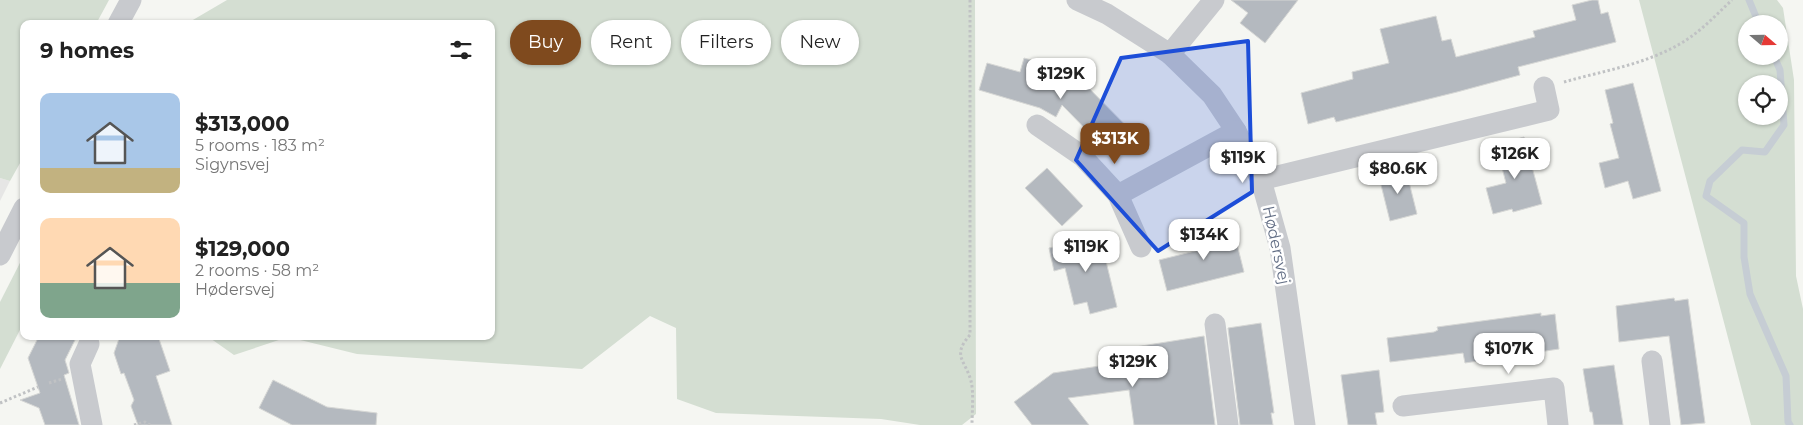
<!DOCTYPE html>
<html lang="en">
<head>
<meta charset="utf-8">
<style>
  :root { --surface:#fff; --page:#f2f2f2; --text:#222; --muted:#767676; --accent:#7f4a1e }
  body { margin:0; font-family:Montserrat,sans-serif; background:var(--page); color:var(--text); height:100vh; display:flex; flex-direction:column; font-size:19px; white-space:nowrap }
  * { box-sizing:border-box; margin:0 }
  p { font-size:16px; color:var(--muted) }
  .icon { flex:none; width:28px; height:28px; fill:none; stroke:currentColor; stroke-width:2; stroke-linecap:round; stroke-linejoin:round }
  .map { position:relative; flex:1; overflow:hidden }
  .sheet { position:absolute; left:20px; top:20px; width:475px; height:320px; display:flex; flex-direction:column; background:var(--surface); border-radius:10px; box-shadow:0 1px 4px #0004 }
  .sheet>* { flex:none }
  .guide { position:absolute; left:510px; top:20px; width:475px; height:45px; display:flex; gap:10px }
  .needle { width:32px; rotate:110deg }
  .buttons { position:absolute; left:1738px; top:15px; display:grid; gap:10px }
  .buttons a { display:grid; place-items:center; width:50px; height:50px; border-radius:50%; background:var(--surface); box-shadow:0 1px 4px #0004; font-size:25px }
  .price { position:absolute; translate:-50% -42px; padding:0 11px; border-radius:10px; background:#fff; color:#222; font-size:16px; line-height:32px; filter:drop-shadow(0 1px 2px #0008) }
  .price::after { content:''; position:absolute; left:50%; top:30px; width:15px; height:11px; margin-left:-8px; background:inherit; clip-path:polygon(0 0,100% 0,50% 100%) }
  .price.on { background:var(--accent); color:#fff }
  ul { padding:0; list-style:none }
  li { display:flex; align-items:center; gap:15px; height:125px; padding:0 20px }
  li span { display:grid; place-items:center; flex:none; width:140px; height:100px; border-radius:10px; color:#555 }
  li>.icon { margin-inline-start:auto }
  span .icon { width:60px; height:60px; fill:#fffc; stroke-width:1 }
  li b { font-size:21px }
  h2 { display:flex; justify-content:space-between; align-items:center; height:60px; padding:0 20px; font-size:21px }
  .tag { padding:0 18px; border-radius:22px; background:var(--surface); box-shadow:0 1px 4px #0004; font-size:18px; line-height:45px }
  .tag.on { background:var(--accent); color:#fff }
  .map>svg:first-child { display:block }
  .built { fill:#e6e6e5 }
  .green { fill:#d4ded2; fill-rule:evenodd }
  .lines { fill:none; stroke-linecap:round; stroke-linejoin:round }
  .stream { stroke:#c6cdd4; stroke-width:7 }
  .building { fill:#b4b9bf; stroke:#d6d7d5 }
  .path { stroke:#c0c2c4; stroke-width:3; stroke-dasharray:2.5 2.5; stroke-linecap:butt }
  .street { stroke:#c8cace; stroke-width:21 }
  .marked { fill:#1d4ed8; fill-opacity:0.2; stroke:#1d4ed8; stroke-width:4; stroke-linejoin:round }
  .labels { text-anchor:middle; stroke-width:5; stroke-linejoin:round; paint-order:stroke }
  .street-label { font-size:16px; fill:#626e85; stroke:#fff }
</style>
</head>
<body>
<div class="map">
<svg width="1803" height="425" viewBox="0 0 1803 425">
  <rect width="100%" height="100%" fill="#f5f6f2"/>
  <path class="built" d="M0,178l10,3 -10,20z"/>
  <g class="green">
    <path d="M0,0h109l-13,24h-72v132l-14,25 -10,-3z"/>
    <path d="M227,0h748l1,414 -14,11h-42l-39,-6 -165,-6 -39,-14 -1,-71 -26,-12 -68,53 -225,-15 -69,-17 -54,18 -27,-19h284v-312h-305z"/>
    <path d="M1639,0h138l6,8 11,72 2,196 7,33v116h-52zM1746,24h33v32h-33zM1746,84h33v32h-33z"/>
    <path d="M24,255v67l-24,47v-67z"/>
  </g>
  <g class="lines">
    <g class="stream">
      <path d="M1749,0l10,24"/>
      <path d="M1774,56l6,14 4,55 -19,27 -23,-2 -32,31 -4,15 38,27v34l6,37 36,82 2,46 2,3"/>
    </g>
  </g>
  <g class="building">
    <path d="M1231,0h67l-33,43 -25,-20 8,-10z"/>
    <path d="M1592,0h6l3,14 7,-2 8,30 -98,25 2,8 -63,17 -121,30 -2,-5 -26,7 -7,-31 52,-14 -1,-7 37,-9 -9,-34 56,-13 6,25 9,-2 5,18 79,-20 -2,-6 43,-11 -4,-15z"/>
    <path d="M1024,58l48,13 71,72 -13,12 -9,-9 -10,9 -49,-50 -6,12 -16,-9 -61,-18 8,-27 33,9z"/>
    <path d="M1633,83l28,108 -28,8 -5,-18 -23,7 -6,-25 20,-5 -9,-34 3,-1 -8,-33z"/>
    <path d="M1524,137l18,67 -29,8 -1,-3 -19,5 -7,-26 20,-5 -10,-38z"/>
    <path d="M1047,168l36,38 -21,20 -37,-38z"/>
    <path d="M1406,170l11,44 -27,7 -11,-44z"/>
    <path d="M1229,225l3,16 4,-1 8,32 -77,19 -8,-31 48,-12 -4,-17z"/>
    <path d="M1100,236l17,71 -27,7 -3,-12 -13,3 -9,-37 -11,3 -5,-23z"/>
    <path d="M1674,298l1,3 13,-2 17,124 -24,2 -12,-89 -50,6 -3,-36z"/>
    <path d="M1541,313v3l14,-2 4,35 -94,14 -2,-10 -73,9 -3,-24 47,-6 4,-2 -1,-3z"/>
    <path d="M1261,323l13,90h-3l2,12h-33l-12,-97z"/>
    <path d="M39,336h38l-12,24 4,13 -5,2 15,50h-34l-6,-17 -19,-8 20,-7 -12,-35z"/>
    <path d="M120,336h38l12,35 -14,5 16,49h-34l-7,-19 3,-6 -10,-27 -3,1 -7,-21z"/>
    <path d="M1204,336l11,89h-81l-5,-35 -61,8 21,27h-57l-18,-23 39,-29 73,-11 -1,-3h6l-2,-11z"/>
    <path d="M1614,365l9,60h-29l-2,-13h-2l-7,-43z"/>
    <path d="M1379,370l5,42 -9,1 2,12h-29l-7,-50z"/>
    <path d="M273,380l54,27 50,6 -1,12h-84l-33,-17z"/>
  </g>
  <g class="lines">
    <g class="path">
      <path d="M970,0v335c-19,21 -4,26 1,46 3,12 1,31 1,44"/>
      <path d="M1564,82c42,-12 91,-19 128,-46 14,-10 27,-24 40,-36"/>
      <path d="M49,383l13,-4"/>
      <path d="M0,403l38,-16"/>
      <path d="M134,425l11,-3 5,3"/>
    </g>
    <g class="street">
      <path d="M1077,0l30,14 63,40 42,41 24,36 25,49 19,68 25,177"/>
      <path d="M118,24l13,-24"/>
      <path d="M1170,54l44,-54"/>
      <path d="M1037,125l45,31 36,39 23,52"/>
      <path d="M1261,180l288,-70 -5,-23"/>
      <path d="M1118,195l118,-64"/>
      <path d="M0,255l24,-47"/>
      <path d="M1215,324l13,101"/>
      <path d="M89,344l-9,20 12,61"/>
      <path d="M1652,361l8,64"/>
      <path d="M1403,406l151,-18 4,37"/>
    </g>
  </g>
  <path class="marked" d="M1248,41l4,151 -94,59 -82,-91 45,-102z"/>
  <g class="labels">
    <g class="street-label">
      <text transform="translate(1277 245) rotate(78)" y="6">Hødersvej</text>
    </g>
  </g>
</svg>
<div class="buttons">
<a><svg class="needle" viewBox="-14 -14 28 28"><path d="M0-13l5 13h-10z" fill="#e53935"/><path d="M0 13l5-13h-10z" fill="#767676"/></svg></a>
<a><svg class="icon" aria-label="locate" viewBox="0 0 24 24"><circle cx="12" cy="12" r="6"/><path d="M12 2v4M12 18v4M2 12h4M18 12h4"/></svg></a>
</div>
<b class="price" style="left:1061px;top:100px">$129K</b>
<b class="price on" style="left:1115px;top:165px">$313K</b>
<b class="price" style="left:1515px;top:180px">$126K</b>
<b class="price" style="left:1243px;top:184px">$119K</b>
<b class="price" style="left:1398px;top:195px">$80.6K</b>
<b class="price" style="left:1204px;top:261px">$134K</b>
<b class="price" style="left:1086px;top:273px">$119K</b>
<b class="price" style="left:1509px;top:375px">$107K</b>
<b class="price" style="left:1133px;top:388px">$129K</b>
<div class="guide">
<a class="tag on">Buy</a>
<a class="tag">Rent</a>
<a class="tag">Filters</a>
<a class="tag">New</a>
</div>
<section class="sheet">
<h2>9 homes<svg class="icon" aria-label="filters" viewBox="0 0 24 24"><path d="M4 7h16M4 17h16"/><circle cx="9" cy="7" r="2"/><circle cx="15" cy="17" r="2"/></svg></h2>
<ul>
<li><span style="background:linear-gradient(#a9c7e8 75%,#c2b280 0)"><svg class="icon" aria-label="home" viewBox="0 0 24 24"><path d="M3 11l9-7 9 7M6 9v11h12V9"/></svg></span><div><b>$313,000</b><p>5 rooms · 183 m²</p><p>Sigynsvej</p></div></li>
<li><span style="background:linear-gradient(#ffd9b3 65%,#7fa58c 0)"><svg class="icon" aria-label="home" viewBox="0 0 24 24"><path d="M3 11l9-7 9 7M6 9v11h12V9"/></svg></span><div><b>$129,000</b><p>2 rooms · 58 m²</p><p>Hødersvej</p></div></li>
</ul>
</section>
</div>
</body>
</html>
